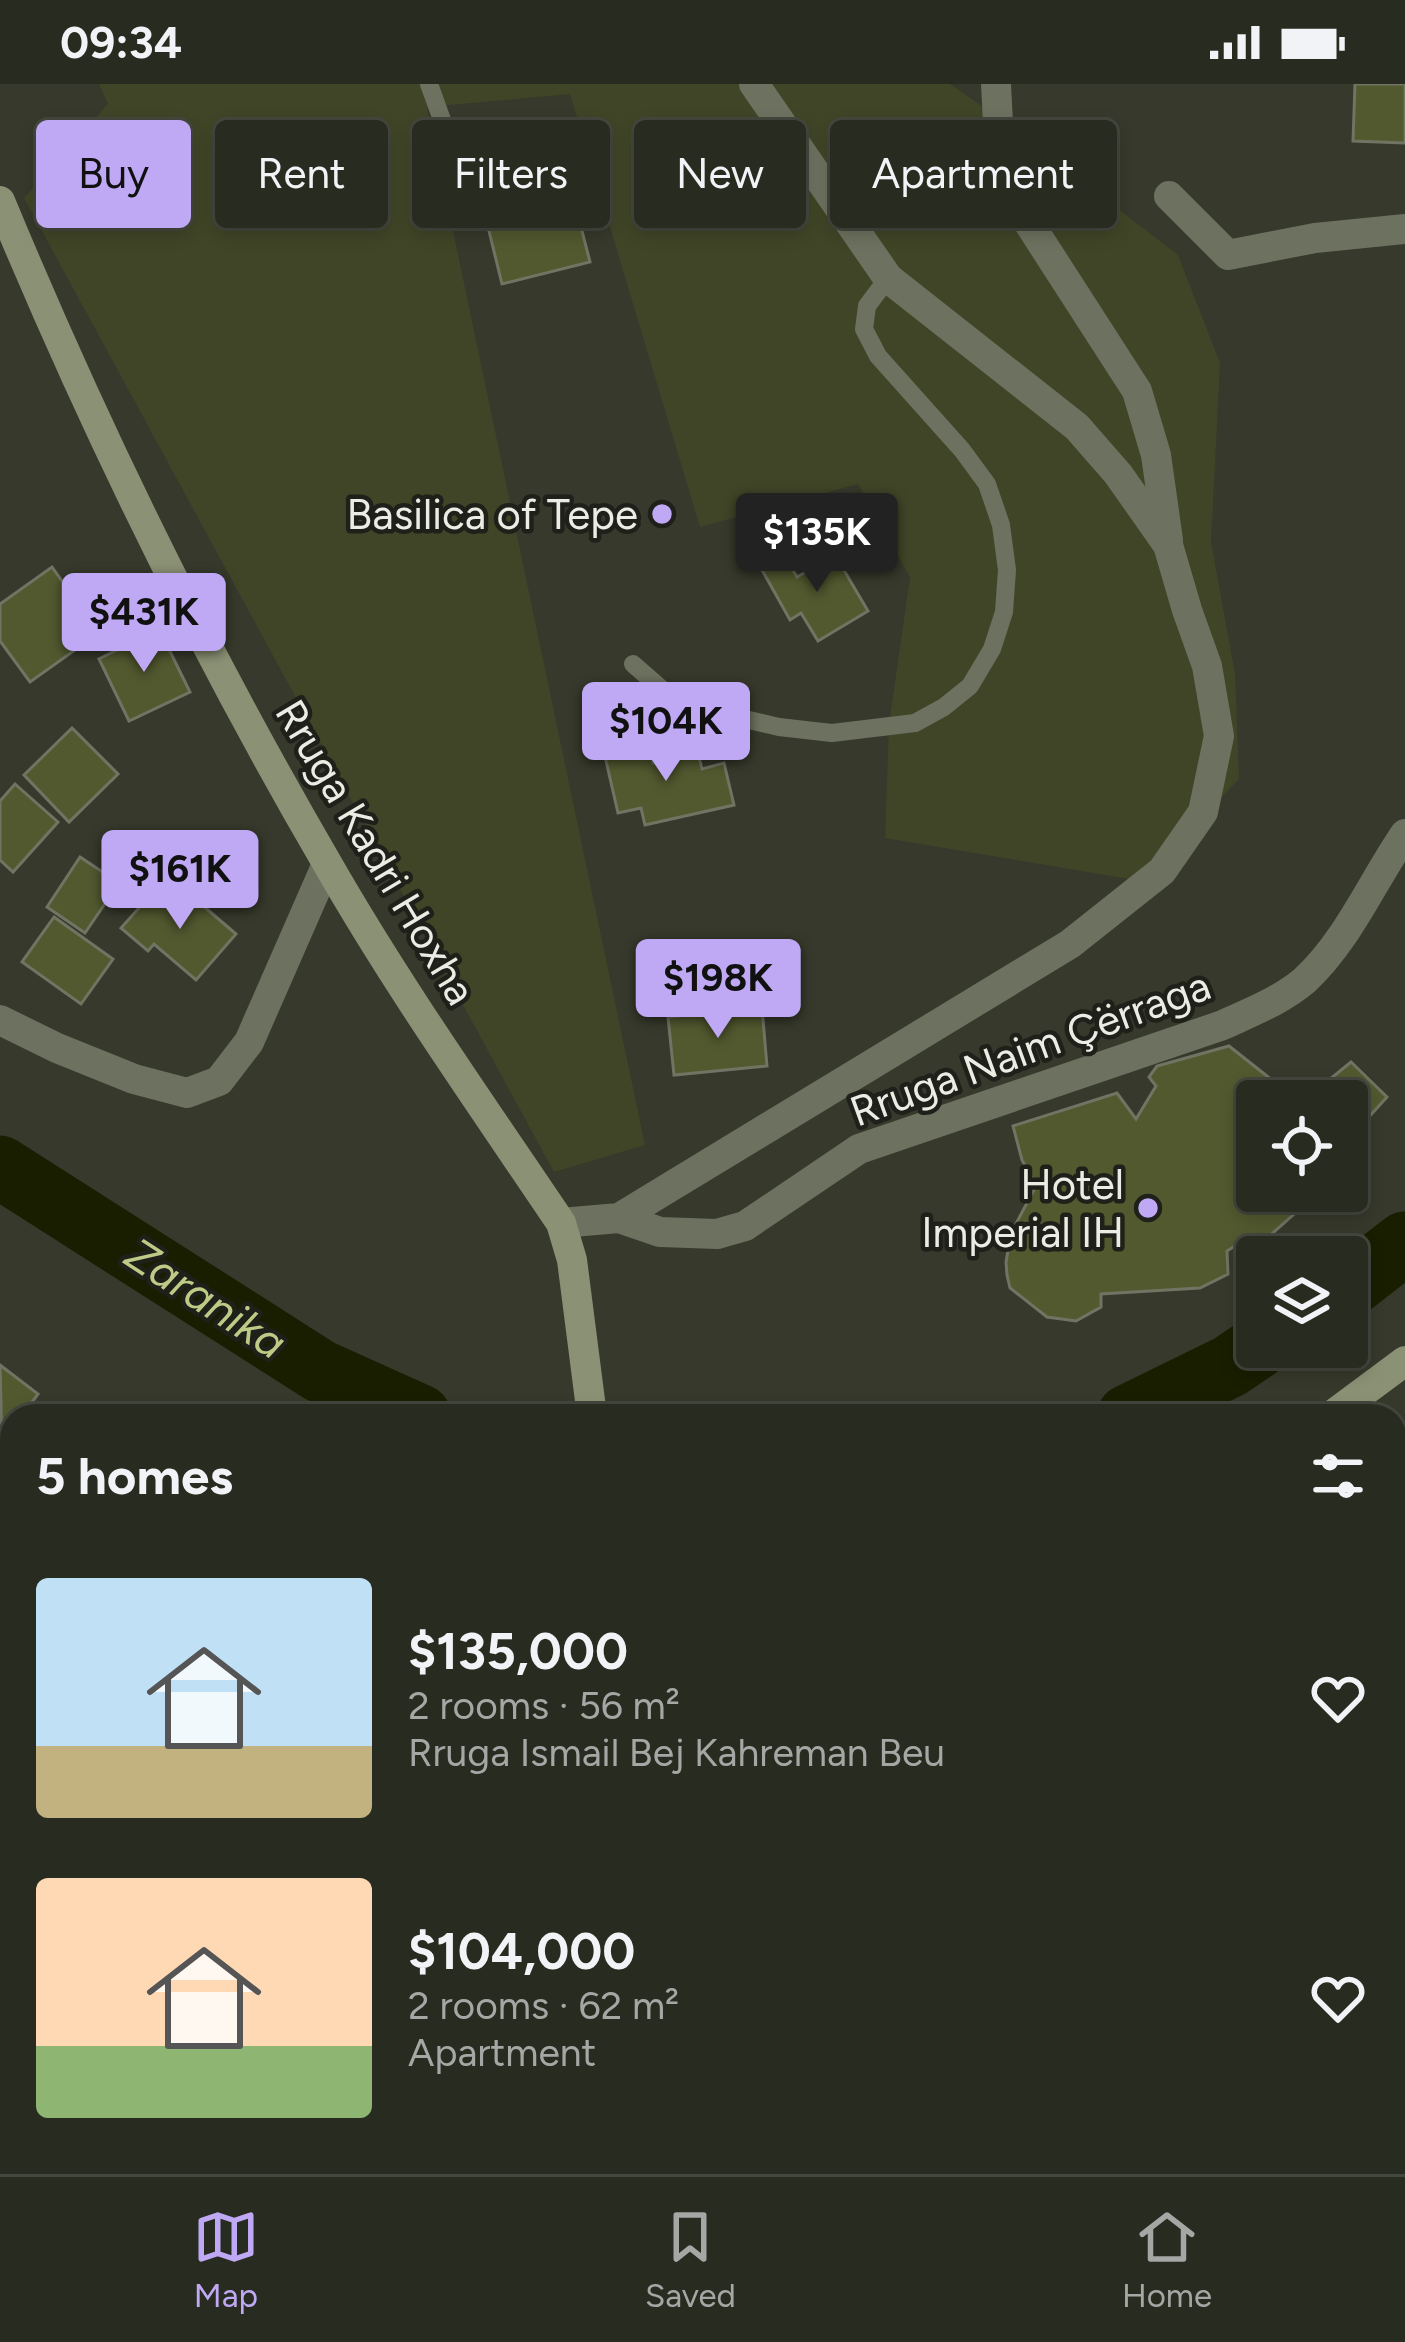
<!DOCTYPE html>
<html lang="en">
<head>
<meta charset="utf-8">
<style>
  :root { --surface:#282b20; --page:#303329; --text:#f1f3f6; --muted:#a5a7a5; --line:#44473e; --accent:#bfa9f4 }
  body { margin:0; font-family:Figtree,sans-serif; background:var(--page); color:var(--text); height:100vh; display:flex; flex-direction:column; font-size:45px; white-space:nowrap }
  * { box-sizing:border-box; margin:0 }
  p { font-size:39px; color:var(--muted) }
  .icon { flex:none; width:66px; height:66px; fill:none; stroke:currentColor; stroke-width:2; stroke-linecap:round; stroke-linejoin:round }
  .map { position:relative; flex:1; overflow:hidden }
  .panel { position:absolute; left:0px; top:1320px; width:1407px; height:771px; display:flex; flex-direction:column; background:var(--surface); border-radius:36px 36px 0 0; box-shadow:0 6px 18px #0003,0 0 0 3px var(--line) }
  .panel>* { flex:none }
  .banner { position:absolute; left:36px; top:36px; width:1335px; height:108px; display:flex; gap:24px }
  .tools { position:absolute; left:1236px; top:996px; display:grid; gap:24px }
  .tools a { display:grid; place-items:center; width:132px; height:132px; border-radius:12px; background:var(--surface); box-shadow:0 6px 18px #0003,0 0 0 3px var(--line); font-size:60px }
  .price { position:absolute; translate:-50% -102px; padding:0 27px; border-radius:12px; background:var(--accent); color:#111; font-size:39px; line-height:78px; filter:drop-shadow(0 3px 6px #0008) }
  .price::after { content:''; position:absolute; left:50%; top:72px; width:36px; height:27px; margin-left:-18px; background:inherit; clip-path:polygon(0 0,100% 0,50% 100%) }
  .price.selected { background:#222; color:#fff }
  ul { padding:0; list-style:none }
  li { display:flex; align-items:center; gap:36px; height:300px; padding:0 36px }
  li span { display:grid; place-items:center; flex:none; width:336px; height:240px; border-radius:12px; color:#555 }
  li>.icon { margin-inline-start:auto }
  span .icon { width:144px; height:144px; fill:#fffc; stroke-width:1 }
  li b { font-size:51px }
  h2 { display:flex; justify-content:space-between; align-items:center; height:144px; padding:0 36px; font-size:51px }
  .chip { padding:0 42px; border-radius:12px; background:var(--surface); box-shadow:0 6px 18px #0003,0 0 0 3px var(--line); font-size:42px; line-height:108px }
  .chip.selected { background:var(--accent); color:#111 }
  .status { display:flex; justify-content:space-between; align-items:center; height:84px; padding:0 60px; background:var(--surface); direction:ltr }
  .status svg { height:33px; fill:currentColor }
  .tab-bar { display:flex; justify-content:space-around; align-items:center; height:168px; border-top:3px solid var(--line); background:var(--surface); font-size:33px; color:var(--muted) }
  .tab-bar a { display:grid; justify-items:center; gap:6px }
  .tab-bar .selected { color:var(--accent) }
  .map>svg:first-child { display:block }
  .green { fill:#404527 }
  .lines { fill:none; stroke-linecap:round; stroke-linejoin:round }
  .river { stroke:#191e00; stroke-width:63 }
  .building { fill:#52592f; stroke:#707463; stroke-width:3 }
  .lane { stroke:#6d715f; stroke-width:18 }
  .street { stroke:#6d715f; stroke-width:30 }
  .secondary { stroke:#8b9174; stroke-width:30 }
  .poi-dot { fill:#bfa9f4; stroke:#1e2019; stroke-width:4.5 }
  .labels { text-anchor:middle; stroke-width:9; stroke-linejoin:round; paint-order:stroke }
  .poi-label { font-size:42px; fill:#ebede4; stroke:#1e2019; text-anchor:end }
  .street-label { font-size:42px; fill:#ebede4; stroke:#1e2019 }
  .water-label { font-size:45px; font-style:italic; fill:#becb86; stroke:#1e2019 }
</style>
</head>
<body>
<div class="status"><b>09:34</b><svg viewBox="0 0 49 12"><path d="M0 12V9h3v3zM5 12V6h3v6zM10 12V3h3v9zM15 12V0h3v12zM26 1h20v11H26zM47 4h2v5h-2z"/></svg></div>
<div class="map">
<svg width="1405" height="2090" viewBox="0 0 1405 2090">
  <rect width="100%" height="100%" fill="#36392b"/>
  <path class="green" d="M99,0h851l62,43 166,128 42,108 -9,179 24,132 4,105 -98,102 -256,-43 4,-114 21,-147 -52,-93 -158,43 -130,-433 -143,13 218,1038 -91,27 -530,-974 84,-94z"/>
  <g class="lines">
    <g class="river">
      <path d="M0,1083l320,204 100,45"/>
      <path d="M1347,1204l58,-45"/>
      <path d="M1128,1332l102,-50 28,-19"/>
    </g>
  </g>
  <g class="building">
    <path d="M1355,0h50v59l-52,-2z"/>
    <path d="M563,73l27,105 -88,22 -26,-106z"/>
    <path d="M835,471l33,56 -50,30 -17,-28 -11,7 -28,-50 23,-13 12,20z"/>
    <path d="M52,483l47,66 -69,49 -30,-41v-37z"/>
    <path d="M159,545l31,63 -61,29 -30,-62z"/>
    <path d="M72,644l46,46 -49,48 -45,-47z"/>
    <path d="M648,658l5,21 45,-10 4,16 22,-6 10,42 -89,20 -4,-17 -23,5 -14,-61z"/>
    <path d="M15,700l43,38 -45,50 -13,-12v-59z"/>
    <path d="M80,773l39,26 -34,50 -38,-26z"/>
    <path d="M154,807l21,18 13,-16 48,41 -40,46 -42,-36 -6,7 -27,-23z"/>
    <path d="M54,833l59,42 -32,45 -59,-42z"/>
    <path d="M762,924l5,58 -93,9 -6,-58z"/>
    <path d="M1229,962l43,34 -8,13 11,8h-18v90h63l-55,49 -13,-5 -25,16 1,23 -28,14 -99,6v13l-25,14 -29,-4 -37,-29 -3,-13 -1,-13 5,-29 25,-47 -14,-26 -9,-34 104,-33 19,26 20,-33 -7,-9 8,-11z"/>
    <path d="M1351,978l36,35 -40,44v-40h-44z"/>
    <path d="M0,1281l38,29 -16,22h-10v14l-10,13z"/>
    <path d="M1405,1367v90l-10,-18v-66z"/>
    <path d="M1395,1439l10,18v99l-10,7z"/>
    <path d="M1405,1833v124l-10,6v-120z"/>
    <path d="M1405,2055v35h-56l15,-11h31v-18z"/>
    <path d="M262,2079h93l5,11h-127z"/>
    <path d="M600,2079h57l14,7 -2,4h-74z"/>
    <path d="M950,2079h41l-23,11h-28l-2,-5z"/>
  </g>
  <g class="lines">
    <g class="lane">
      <path d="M429,0l17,47"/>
      <path d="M633,580l32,28 37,17 77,18 53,6 83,-10 29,-16 26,-21 22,-37 12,-37 3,-42 -6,-45 -14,-41 -25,-34 -84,-94 -14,-27 3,-23 21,-28"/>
      <path d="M1395,1600l10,-7"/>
      <path d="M0,1630l12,-4"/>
      <path d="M0,1715l12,31"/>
      <path d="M1395,1806l10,-11"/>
    </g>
    <g class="street">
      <path d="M996,0l4,77 23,53 114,177 19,64 12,85"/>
      <path d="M1169,112l59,59 87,-17 90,-9"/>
      <path d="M0,936l57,28 77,31 53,14 32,-12 30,-39 78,-178"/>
      <path d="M619,1134l41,14 57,2 28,-8 114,-77 364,-124c28,-13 59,-25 82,-45 43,-40 67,-98 100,-146"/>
      <path d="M561,1139l58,-5 451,-274 92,-73 41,-59 16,-76 -12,-70 -20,-56 -19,-65 -50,-71 -41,-47 -189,-149 -134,-194"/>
      <path d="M0,1975l12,33"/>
      <path d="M1395,1986l10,-6"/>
      <path d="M112,2079l5,11"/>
      <path d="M1212,2090l20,-11"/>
    </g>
    <g class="secondary">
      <path d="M0,117c94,227 203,449 327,662 71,124 154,241 234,360l11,37 20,156"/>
      <path d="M1331,1332l74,-55"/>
      <path d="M0,2066l12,-5"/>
      <path d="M855,2079l6,11"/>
      <path d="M899,2079l5,11"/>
    </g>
  </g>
  <g class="poi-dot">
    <circle cx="662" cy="430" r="12"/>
    <circle cx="1148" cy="1124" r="12"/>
  </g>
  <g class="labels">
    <g class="poi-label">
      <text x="638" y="445">Basilica of Tepe</text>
      <text x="1124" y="1115">Hotel<tspan x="1124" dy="48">Imperial IH</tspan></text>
    </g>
    <g class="street-label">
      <text transform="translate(376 768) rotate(59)" y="15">Rruga Kadri Hoxha</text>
      <text transform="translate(1030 964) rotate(-20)" y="15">Rruga Naim Çërraga</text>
    </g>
    <g class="water-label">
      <text transform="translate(206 1214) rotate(33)" y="16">Zaranika</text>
    </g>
  </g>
</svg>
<div class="tools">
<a><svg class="icon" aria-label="locate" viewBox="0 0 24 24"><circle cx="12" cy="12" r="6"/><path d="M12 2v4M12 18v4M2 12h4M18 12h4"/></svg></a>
<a><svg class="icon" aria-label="layers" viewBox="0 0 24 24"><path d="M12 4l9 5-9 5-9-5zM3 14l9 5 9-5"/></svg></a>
</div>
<b class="price selected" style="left:817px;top:511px">$135K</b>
<b class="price" style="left:144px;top:591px">$431K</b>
<b class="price" style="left:666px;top:700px">$104K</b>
<b class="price" style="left:180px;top:848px">$161K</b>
<b class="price" style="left:718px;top:957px">$198K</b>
<div class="banner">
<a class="chip selected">Buy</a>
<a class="chip">Rent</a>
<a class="chip">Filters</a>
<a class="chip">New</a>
<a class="chip">Apartment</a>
</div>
<section class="panel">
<h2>5 homes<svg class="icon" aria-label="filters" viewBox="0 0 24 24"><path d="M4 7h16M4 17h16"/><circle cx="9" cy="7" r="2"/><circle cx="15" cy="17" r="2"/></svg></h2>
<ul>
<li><span style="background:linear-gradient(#bfe0f5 70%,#c2b280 0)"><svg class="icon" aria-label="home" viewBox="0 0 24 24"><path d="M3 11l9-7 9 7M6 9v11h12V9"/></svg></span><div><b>$135,000</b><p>2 rooms · 56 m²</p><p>Rruga Ismail Bej Kahreman Beu</p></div><svg class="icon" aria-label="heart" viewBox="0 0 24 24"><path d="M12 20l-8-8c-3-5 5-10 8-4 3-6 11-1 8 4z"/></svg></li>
<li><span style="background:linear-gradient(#ffd9b3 70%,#8fb573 0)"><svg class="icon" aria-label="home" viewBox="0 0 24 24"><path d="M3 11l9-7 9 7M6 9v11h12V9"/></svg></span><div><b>$104,000</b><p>2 rooms · 62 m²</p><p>Apartment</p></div><svg class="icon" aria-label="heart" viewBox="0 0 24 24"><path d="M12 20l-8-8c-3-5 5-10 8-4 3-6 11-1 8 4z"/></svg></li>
</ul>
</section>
</div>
<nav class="tab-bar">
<a class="selected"><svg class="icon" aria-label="map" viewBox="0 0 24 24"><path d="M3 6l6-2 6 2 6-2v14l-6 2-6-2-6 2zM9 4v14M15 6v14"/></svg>Map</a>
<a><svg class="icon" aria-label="saved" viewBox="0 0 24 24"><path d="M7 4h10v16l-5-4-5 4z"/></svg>Saved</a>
<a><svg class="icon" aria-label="home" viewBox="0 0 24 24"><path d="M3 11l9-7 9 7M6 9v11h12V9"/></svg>Home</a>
</nav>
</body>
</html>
